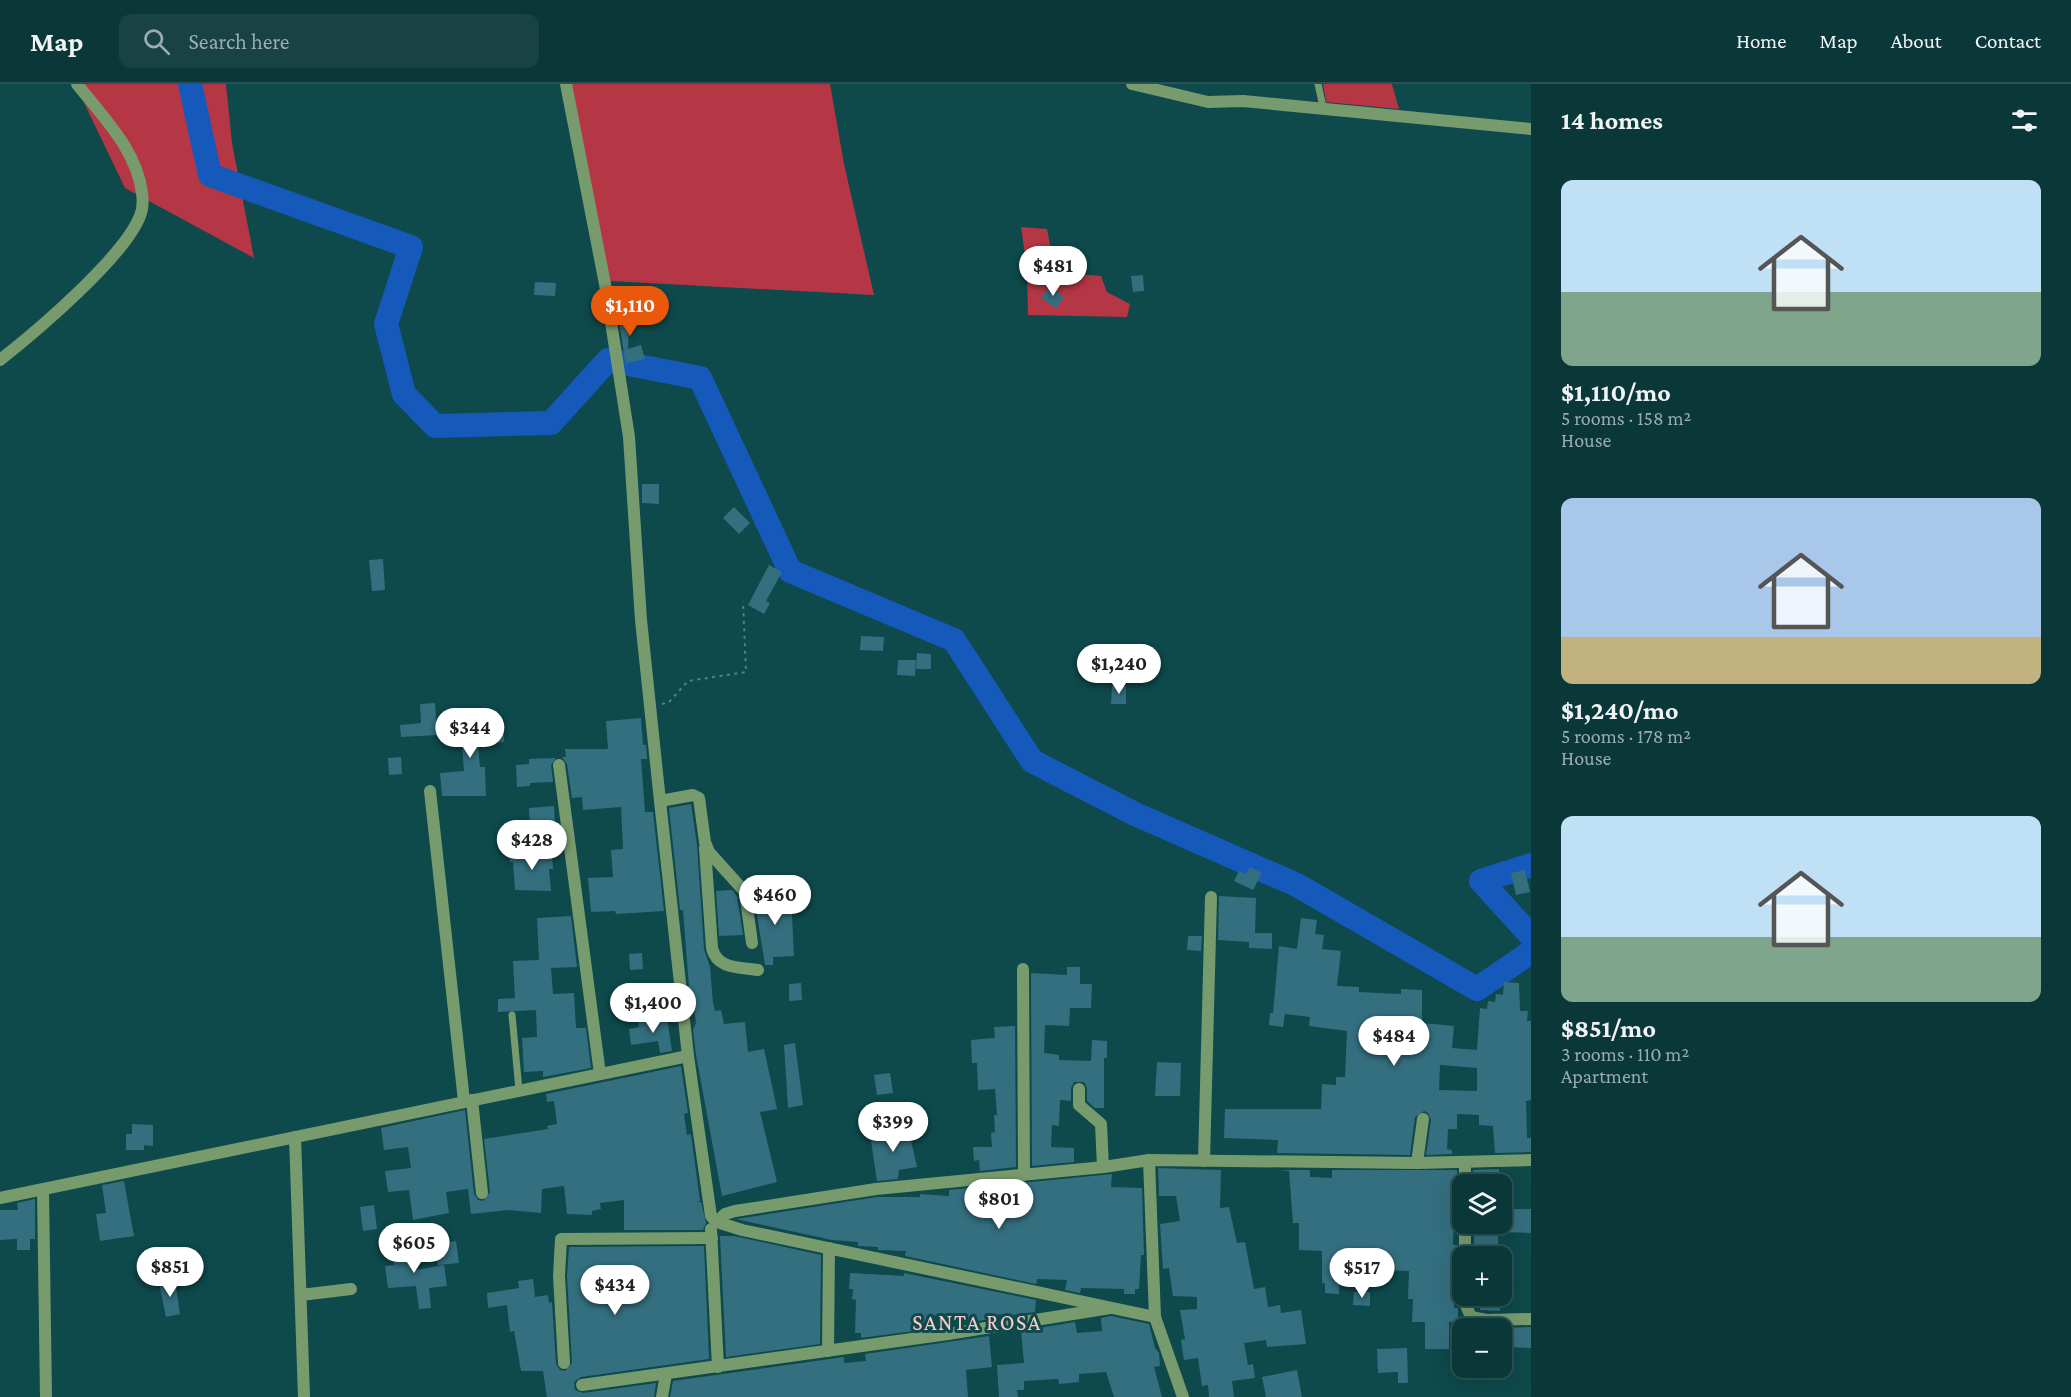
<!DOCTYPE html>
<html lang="en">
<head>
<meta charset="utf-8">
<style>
  :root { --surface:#0a3738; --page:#184243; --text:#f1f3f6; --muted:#99acae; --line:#2a5153; --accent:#ea580c }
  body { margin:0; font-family:"Crimson Pro",serif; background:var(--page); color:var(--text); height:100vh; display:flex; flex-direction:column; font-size:22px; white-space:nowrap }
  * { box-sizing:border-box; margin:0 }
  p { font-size:20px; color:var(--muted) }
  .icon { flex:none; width:33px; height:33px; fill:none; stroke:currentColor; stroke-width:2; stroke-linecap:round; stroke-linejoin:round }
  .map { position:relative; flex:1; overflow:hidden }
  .sheet { display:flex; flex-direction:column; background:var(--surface); width:540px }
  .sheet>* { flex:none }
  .controls { position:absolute; left:1452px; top:1090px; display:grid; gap:12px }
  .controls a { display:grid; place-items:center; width:60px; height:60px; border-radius:12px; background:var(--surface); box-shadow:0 6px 24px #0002,0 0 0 2px var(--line); font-size:30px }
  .price { position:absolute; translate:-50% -51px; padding:0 14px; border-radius:21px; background:#fff; color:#222; font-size:20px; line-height:39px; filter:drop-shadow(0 2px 3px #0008) }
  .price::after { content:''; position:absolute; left:50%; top:36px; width:18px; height:14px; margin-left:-9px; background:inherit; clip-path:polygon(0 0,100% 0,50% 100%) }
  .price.on { background:var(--accent); color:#fff }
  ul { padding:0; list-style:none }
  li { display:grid; align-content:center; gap:12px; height:318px; padding:0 30px }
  li span { display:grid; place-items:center; height:186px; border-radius:12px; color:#555 }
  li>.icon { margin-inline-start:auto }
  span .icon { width:108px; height:108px; fill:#fffc; stroke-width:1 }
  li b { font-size:26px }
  h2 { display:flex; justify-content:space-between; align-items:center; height:72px; padding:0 30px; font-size:26px }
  header { display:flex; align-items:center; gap:36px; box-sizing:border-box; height:84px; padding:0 30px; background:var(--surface); border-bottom:2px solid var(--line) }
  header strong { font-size:28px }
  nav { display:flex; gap:33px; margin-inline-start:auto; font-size:21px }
  .search { width:420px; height:54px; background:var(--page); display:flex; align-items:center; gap:15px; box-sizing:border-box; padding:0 21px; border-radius:12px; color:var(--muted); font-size:22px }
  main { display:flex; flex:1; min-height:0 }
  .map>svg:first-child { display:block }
  .green { fill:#b53644 }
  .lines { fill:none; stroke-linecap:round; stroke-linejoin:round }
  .river { stroke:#155abb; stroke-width:24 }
  .building { fill:#346f7f; fill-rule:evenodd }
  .path { stroke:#528384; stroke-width:2; stroke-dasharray:3 4.5; stroke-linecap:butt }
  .service { stroke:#789b6e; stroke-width:7 }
  .minor { stroke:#789b6e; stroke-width:12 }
  .tertiary { stroke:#789b6e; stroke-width:12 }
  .labels { text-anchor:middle; stroke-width:6; stroke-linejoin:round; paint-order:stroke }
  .quarter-label { font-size:22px; letter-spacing:1.5px; fill:#fcc7c7; stroke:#0e494b }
</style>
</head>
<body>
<header>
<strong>Map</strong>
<div class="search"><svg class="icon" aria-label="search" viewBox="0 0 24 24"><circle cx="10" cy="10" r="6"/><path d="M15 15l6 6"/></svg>Search here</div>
<nav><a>Home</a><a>Map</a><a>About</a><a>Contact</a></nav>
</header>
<main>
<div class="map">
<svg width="1531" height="1313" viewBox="0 0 1531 1313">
  <rect width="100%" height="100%" fill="#0e494b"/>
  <g class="green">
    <path d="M75,0h151l6,59 22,115 -129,-70z"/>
    <path d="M570,0h260l14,80 30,131 -264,-14z"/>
    <path d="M1323,0h69l7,25 -73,-7z"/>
    <path d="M1021,143l26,2 8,43 46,4 6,16 23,12 -3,13 -99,-2 -1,-46z"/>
  </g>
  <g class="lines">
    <g class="river">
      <path d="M190,0l20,91 201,72 -25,77 18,70 31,32 116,-3 57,-63 92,18 90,193 164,69 78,121 103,53 162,71 180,104 54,-37"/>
      <path d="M1531,781l-50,16 50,55"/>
    </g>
  </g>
  <g class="building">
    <path d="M1143,191l1,16 -11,1 -2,-16z"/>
    <path d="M535,198l21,1 -1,13 -21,-1z"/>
    <path d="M1050,202l14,11 -8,11 -15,-10z"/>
    <path d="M624,228h15l-1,11h-9l-1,26 13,-4 4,14 -18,4 -1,4 -8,-53h6z"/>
    <path d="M642,400h17v20l-17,-1z"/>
    <path d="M734,423l16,16 -11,11 -16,-16z"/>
    <path d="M383,475l2,31 -13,1 -3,-31z"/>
    <path d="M769,481l13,7 -16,29 4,2 -6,11 -16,-9z"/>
    <path d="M861,552l23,1 -1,14 -23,-1z"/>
    <path d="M917,569l14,1v15h-15z"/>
    <path d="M898,576h18l-1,16 -18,-1z"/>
    <path d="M1112,602h14v18h-15z"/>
    <path d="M435,619l2,32 -36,2 -1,-12 21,-2 -1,-19z"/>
    <path d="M484,630l1,19 19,-2v11l-26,2 2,23h5l1,29h-44l-2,-23 24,-2 -2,-26h-2l-1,-29z"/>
    <path d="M641,634l2,27h3l1,14h-6l4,53h8l11,99 -48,3 -1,-3 -24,1 -3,-34 25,-1 -2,-27 12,-1 -2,-42 -38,3 -1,-13 -10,1 -5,-34 -5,-7h4l-1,-8h43l-2,-28z"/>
    <path d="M401,673l1,17 -13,1 -1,-17z"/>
    <path d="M556,674l-5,7 2,17 -23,1v3l-13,1 -1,-22 13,-1v-5z"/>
    <path d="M691,720l6,41 7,104 6,18 3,36 2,8 6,-1 3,14 21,-2 3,30 16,-3 13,60 -17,3 17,70 -55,14 -26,-141 -3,-25 3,-7 -3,-23h-3l-7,-90h-3l-11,-102z"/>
    <path d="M554,722l1,21 -25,1 -1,-20z"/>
    <path d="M520,767l10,1v3l22,-1 1,15h-4l2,22 -36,-1 -2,-28h-3v-10z"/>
    <path d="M1250,783l12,6 -9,17 -19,-9 5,-10 7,3z"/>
    <path d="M1525,786l5,22 -14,3 -5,-22z"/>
    <path d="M732,806l5,6 6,39 -24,1 -3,-45z"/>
    <path d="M784,810l7,1 3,61 -21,1v8h-8l-11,-69z"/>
    <path d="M1219,812l37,2 -1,35h17v16l-23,-1v-6l-31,-2z"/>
    <path d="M571,832l6,51 -26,1 2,26 21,-1 2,35h10l5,40 -48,9v-6l-19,1 -2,-34 15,-1 -1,-27 -38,2v-13l17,-1 -2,-37 26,-1 -2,-42z"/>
    <path d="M1301,834l16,2 -2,14 9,1 -2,14 19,2 -4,35 22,1v5l42,2v-5l21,1v33l32,3 -2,22 25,2 3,-42 7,1 1,-8 7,1 1,-8 7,1 1,-13 15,1 1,28h8l-1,10h4v79l-5,1 1,37h4v14l-36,1 -2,-27 -14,-1v-10l-22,-1v15h-9l-1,20 5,1v4l-26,1 5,-35 -3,-7 -4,-2 -9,6 -5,38 -133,-2 1,-13 -54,-2 1,-29h96l1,-25 14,1v-8h9l2,-46 -38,-5 1,-9 -25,-3 -2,13 -14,-2 1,-12h3l6,-67 18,3zM1440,981l37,3v23l-38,-1z"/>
    <path d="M1188,852h14l-1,15 -14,-1z"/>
    <path d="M642,869l1,16 -13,1 -1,-16z"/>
    <path d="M1067,883h13v17h12l-1,24h-21l-1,18 -24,-1 -1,28 15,2v5l32,1 1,-21 15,1v17h-3v50h-9l-8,-7v-13l-3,-6h-10l-3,6v13l-11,-1 -1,26 -7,-1 -1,22 23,1v14l-42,4 -1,-193 36,2z"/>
    <path d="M801,899l1,17 -13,1v-17z"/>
    <path d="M667,933l5,34 -12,2 -2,-12 -27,4 -2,-16 10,-2 -1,-6z"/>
    <path d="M1015,942l1,141 -36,4 -1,-11 -5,1 -1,-14h19l-1,-14 4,-1 -1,-17h3l-2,-26 -17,1 -1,-27h-5l-1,-23 24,-2 -1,-11z"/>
    <path d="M795,959l8,62 -15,3 -4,-63z"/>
    <path d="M1157,978l24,1 -1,33h-25z"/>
    <path d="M681,982l7,47 -4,1 3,21 4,-1 9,67 -4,1h5l5,21 -3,7h-79v-30l-24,3 1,6 -9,2v4l-25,-1 -3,-28 -22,3 -1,24 -33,-3 -37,4 -3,-25 -22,3 3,21 -36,7 -4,-30 -21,2 -3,-21 26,-3 -3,-21 -24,3 -3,-22 84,-18 9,84 4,6 5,1 7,-9 -6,-53 64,-10 -1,-3 10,-2 -3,-23 -7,1 -1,-8z"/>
    <path d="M890,989l3,20 -16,2 -3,-20z"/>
    <path d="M132,1040l21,1v21l-9,-1v5h-18v-16h6z"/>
    <path d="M908,1043l9,40 -18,3 -1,9 -21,2 -6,-40 5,-1 -1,-9z"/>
    <path d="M1158,1084l63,2 -1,38 9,-1 8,36 8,-1 9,47 11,-2 3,20 12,-2 1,8 20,-3 5,34 -39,3 -1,-7 -22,3 4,22 5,-1 2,14 -23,3 2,16h-25l-1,-12 -6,1 -4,-28 -14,2 -3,-20 4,-1 -5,-29 17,-1v-12l-24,-1 -4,-28 -6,1 -3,-45 20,-3 -4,-25h-17z"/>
    <path d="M1499,1085v16h-26v-15z"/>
    <path d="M1278,1086h32v7l22,1v-8h125l4,41h-7l-1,34h4v13l4,6 -1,19h-6v25h4v14h-9v27h-24v-27h-13l1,-23h-5l1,-28 -35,-1v-13h-34l-1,37 -14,-1v-10h-3v-32l-23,-1v-27h-6l-4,-52z"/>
    <path d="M1112,1090l-1,13 31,1 2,67h-3l-2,34h-4v5h-11v-5l-43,-1 -1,5 -15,-3 2,-10 -30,-1 -1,5 -131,-28 1,-5 -28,-1v-3l-20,-1v-4l-26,-2 -96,-21 141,-22h43v-3l29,2v-6z"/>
    <path d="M124,1097l10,55 -34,5 -4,-27 10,-1 -4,-28z"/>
    <path d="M35,1115v40h-5v11h-13v-11l-17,1v-30h18l-1,-7z"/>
    <path d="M374,1121l3,24 -14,2 -3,-24z"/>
    <path d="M1502,1125h29v24l-29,-1z"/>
    <path d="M1475,1140h23v33h-25z"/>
    <path d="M720,1152h14l87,19 -1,89 -94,13z"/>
    <path d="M456,1157l3,22 -21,2 -3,-21z"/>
    <path d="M412,1158l3,28 29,-5 3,21 -18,2 2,20 -12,1 -3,-23 -28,2 -3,-22 9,-1 -3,-20z"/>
    <path d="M704,1162l5,113 -128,18 -7,5 1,8 8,3 73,-10 -2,14h-107l-4,-26h-22l-7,-40 -4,1 -3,-27 -19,3 -1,-15 32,-5 -1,-7 15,-2 2,18 13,-2 1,8 3,-1 4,62 4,6 5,1 7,-8 -5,-87 2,-29z"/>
    <path d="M850,1189l54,3v-3l132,27 -1,12 -23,3 -21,-1 -1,5 -25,4 -1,-6 -36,-2v14l-67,9v-5h-6l1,-33 -4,-1 1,-10h-4z"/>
    <path d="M175,1197l5,33 -14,3 -7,-34z"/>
    <path d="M1354,1208h16v14l-17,-1z"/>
    <path d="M1475,1212h25v15l-20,-1v-3l-5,-3z"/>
    <path d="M1111,1232l38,8 6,24 4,5 1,13 -6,1 8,30h-48l-8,-25 -27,2v8l-20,2 -1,-5 -34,2v9h-7l1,7h-19l-2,-32 27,-2 -3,-32 54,-9 2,11 25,-2 -1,-13z"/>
    <path d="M1531,1243v21l-29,-1v-19z"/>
    <path d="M989,1252l3,31 -26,3 2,27h-298l3,-16 171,-24v6l22,-2 -1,-7z"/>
    <path d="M1407,1264l1,35h-10v-11l-20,1 -1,-24z"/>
    <path d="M1297,1286l5,27h-36l-4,-20z"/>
  </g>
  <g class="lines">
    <path class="path" d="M662,620l7,-2 19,-21 58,-9 -3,-71"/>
    <g class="service">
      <path d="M1318,0l5,23"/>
      <path d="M512,931l7,75"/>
    </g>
    <g class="minor">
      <path d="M1132,0l76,18 35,-1 288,28"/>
      <path d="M0,276c37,-29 124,-103 140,-144 3,-7 3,-16 2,-23 -5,-43 -40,-77 -65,-109"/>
      <path d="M559,681l41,309"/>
      <path d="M430,707l34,310"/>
      <path d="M660,717l33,-6 6,3 6,44 4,10 36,40 7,51"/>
      <path d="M705,764l7,100c5,21 26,19 46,22"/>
      <path d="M1023,885l1,206"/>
      <path d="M1079,1005v16l22,19 2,43"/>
      <path d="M472,1016l10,93"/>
      <path d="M295,1053l9,260"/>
      <path d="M1149,1076l6,157"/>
      <path d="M1204,1077l7,-264"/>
      <path d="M1417,1079l114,-3"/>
      <path d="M1465,1101v-22"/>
      <path d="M43,1106l3,207"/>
      <path d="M0,1114l688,-142"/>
      <path d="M717,1138l8,-8 10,-3 141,-22 228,-22 45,-7 268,3 6,-44"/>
      <path d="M711,1145l7,138"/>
      <path d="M1465,1173v-33"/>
      <path d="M301,1211l50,-6"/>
      <path d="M1465,1212v7l6,14 16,3 44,-1"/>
      <path d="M828,1267l1,-103"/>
      <path d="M564,1279l-5,-87 2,-37 151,-1"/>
      <path d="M582,1301l366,-51 162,-26"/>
      <path d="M662,1313l4,-23"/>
    </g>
    <path class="tertiary" d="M566,0l39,200 24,153 12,183 19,181 28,255 23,160 6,6 25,8 413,87 28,80"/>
  </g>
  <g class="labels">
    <g class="quarter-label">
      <text x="977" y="1246">SANTA ROSA</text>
    </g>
  </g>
</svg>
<div class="controls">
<a><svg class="icon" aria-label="layers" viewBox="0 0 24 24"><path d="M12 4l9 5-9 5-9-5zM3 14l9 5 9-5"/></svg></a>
<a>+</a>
<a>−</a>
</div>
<b class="price" style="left:1053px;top:213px">$481</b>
<b class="price on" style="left:630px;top:253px">$1,110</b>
<b class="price" style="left:1119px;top:611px">$1,240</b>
<b class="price" style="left:470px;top:675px">$344</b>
<b class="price" style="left:532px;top:787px">$428</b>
<b class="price" style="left:775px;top:842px">$460</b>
<b class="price" style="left:653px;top:950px">$1,400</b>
<b class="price" style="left:1394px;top:983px">$484</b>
<b class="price" style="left:893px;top:1069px">$399</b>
<b class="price" style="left:999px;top:1146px">$801</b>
<b class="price" style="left:414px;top:1190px">$605</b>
<b class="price" style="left:170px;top:1214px">$851</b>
<b class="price" style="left:1362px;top:1215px">$517</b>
<b class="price" style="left:615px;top:1232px">$434</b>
</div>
<section class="sheet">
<h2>14 homes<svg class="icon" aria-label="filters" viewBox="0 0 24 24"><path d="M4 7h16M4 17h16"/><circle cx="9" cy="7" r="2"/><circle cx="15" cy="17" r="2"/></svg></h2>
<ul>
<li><span style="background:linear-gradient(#bfe0f5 60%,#7fa58c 0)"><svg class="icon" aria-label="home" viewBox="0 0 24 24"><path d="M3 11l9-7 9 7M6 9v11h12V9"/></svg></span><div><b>$1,110/mo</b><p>5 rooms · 158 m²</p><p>House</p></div></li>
<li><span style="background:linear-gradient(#a9c7e8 75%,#c2b280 0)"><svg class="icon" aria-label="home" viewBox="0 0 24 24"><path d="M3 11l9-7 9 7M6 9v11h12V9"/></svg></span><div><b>$1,240/mo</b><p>5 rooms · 178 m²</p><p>House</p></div></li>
<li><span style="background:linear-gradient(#bfe0f5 65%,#7fa58c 0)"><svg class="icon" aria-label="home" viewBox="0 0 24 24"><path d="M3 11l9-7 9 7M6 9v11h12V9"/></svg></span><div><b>$851/mo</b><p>3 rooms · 110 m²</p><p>Apartment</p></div></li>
</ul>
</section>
</main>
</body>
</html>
